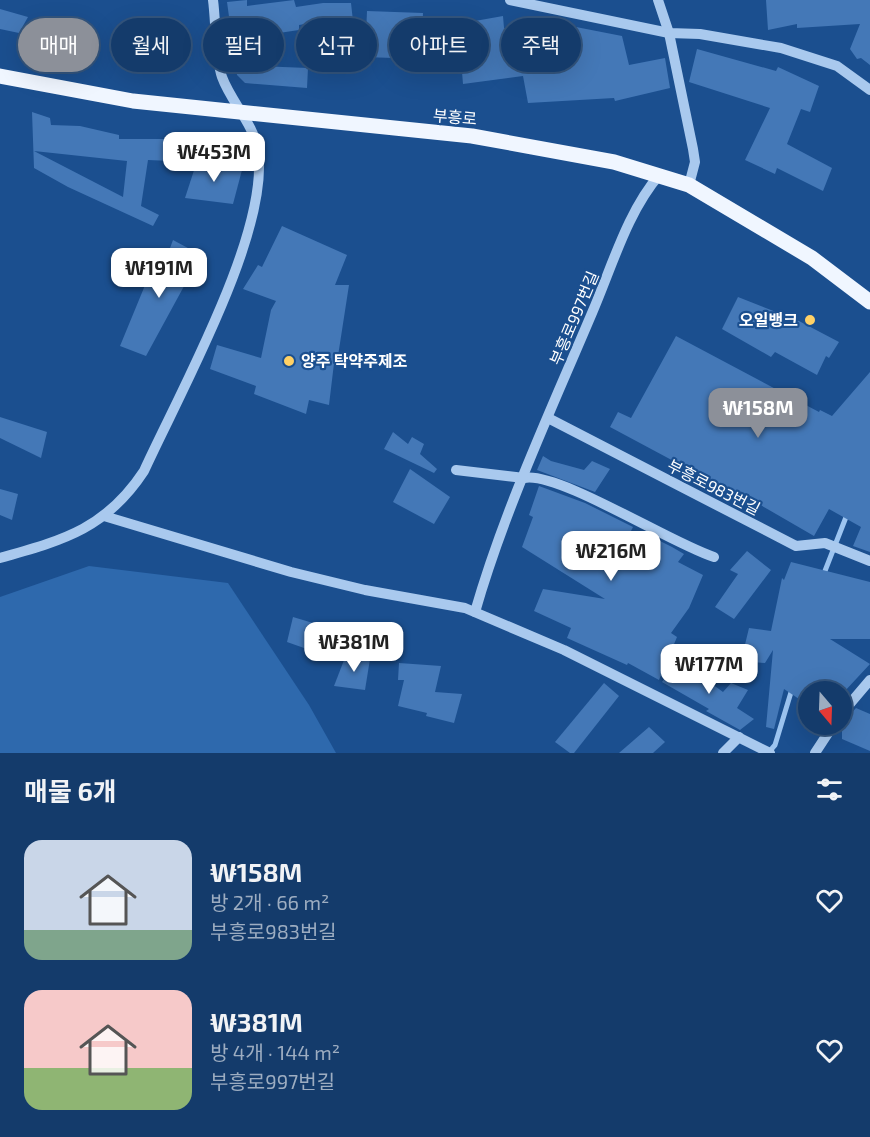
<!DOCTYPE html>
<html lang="ko">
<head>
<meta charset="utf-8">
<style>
  :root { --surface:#143b6b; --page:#214673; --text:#f1f3f6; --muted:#9dadc1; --line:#33557e; --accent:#8c9099 }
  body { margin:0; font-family:"Exo 2","Noto Sans KR",sans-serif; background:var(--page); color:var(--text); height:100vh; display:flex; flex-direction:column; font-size:22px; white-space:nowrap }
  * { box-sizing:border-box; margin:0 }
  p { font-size:20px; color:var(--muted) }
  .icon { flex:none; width:33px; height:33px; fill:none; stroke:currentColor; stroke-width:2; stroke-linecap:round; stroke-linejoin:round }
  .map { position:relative; height:753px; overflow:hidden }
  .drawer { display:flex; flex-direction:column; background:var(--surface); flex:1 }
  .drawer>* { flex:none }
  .hud { position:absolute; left:18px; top:18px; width:834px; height:54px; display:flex; gap:12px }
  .needle { width:39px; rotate:161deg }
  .fabs { position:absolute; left:798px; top:681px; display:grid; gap:12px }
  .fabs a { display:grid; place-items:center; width:54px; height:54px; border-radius:50%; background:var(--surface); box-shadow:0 6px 24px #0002,0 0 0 2px var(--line); font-size:30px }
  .price { position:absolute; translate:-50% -51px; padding:0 14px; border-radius:12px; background:#fff; color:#222; font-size:20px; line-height:39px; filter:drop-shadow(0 2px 3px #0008) }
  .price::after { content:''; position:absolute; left:50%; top:36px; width:18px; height:14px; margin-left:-9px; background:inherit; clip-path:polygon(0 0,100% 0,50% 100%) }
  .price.on { background:var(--accent); color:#fff }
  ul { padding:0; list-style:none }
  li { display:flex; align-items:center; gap:18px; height:150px; padding:0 24px }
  li span { display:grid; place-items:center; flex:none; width:168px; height:120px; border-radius:18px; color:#555 }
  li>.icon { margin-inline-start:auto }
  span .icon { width:72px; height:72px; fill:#fffc; stroke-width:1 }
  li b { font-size:26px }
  h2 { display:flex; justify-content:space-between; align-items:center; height:72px; padding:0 24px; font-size:26px }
  .chip { padding:0 21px; border-radius:27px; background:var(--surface); box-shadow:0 6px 24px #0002,0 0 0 2px var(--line); font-size:21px; line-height:54px }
  .chip.on { background:var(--accent); color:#fff }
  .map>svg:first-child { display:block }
  .green { fill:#2e69ad }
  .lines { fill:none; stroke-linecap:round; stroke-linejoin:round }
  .stream { stroke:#9cc4f0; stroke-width:5 }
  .building { fill:#4478b7; fill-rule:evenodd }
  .minor { stroke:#a9c9ee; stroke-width:10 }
  .major { stroke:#f0f6ff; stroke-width:15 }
  .poi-dot { fill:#ffd166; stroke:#1b4f8f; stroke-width:2 }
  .labels { text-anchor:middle; stroke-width:4.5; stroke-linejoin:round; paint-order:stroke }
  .street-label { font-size:16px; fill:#fff; stroke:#1b4f8f }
  .poi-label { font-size:16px; font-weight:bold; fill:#fff; stroke:#1b4f8f; text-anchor:end }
</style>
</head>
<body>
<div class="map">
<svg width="870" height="753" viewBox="0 0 870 753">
  <rect width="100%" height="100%" fill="#1b4f8f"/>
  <path class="green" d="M89,566l139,17 81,122 27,48h-336v-156z"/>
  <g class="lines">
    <g class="stream">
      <path d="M823,576l25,-64"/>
      <path d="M769,752l6,-7 17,-56"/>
    </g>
  </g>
  <g class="building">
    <path d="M247,0v6l47,-6 2,7 27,-4h28l2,18h-29l-25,4v5l-47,7 6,29 50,2 -1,20 -62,-5 -8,-8 -10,-73z"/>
    <path d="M766,0h104v65l-9,-7 -4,1 -7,-10 10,-25 -63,4v-4l-29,6z"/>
    <path d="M0,9l28,8 -9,16 -19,-4z"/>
    <path d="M367,11l56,2 -2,46 -56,-2z"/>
    <path d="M503,16l1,12 72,-1 46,9 7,29 36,-7 5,30 -55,13 -1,-3 -86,5 -5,-27 -60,8 -5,-60z"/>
    <path d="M697,49l79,22 2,-4 41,19 -9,26 -9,-3 -14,35 45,24 -9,23 -46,-23 -2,6 -30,-14 25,-52 -81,-26z"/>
    <path d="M32,112l18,6 1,7 29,1 39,9v4h50l2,22 -23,-1 -7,46 18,9 -6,11 -85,-39 -34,-19zM34,151l93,10 -4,36z"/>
    <path d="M198,158l44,12 -9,34 -48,-6z"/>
    <path d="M282,226l65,29 -12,30h14l-11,71 -3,-1 -6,50 -20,-5 -3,14 -52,-20 2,-8 -46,-17 7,-24 44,13 10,-48 5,-9 -33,-12 15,-24 4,2z"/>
    <path d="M173,240l28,15 -55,101 -26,-10 28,-68 9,5z"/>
    <path d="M738,297l61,24 40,21 -10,16 -3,-2 -9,19 -42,-23 -4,5 -49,-28z"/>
    <path d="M676,336l143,76 1,-2 12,6 38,-44v180l-17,-6 8,-19 -32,-18 -15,27 -76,-44 -1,3 -127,-68 8,-15 13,6z"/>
    <path d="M0,417l47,15 -6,26 -41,-20z"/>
    <path d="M393,432l15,12 4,-7 12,7 -4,10 17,15 -3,4 -50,-24z"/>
    <path d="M543,456l8,5 33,9 8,-9 18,8 -15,23 -58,-22z"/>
    <path d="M410,469l40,28 -16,27 -41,-22z"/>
    <path d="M539,486l46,17 48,24 -2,4 21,6 20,10 12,7 -6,8 25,13 -14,33 -18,25 6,4 -18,43 -31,-17 -1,2 -60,-27 4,-10 -37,-17 9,-22 62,10 -83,-52 11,-30 -4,-2z"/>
    <path d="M0,489l18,5 -6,26 -12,-5z"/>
    <path d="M747,551l24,19 -37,49 -19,-12 23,-33 -8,-4z"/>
    <path d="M791,562l79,20v57h-40l40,25 -26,28h-36v13l-24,-16 -10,40 -8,-2 7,-77 -8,13 -24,-2 8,-33 22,3 11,-53 2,2z"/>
    <path d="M293,617l50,15 -5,28 -51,-18z"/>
    <path d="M346,655l24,4 -5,31 -31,-4z"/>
    <path d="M678,659l45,33 8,-9 17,7 -11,18 17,11 -14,11 -34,-19 3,-2 -47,-27z"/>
    <path d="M399,663l42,3 -6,26 27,2 -8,29 -28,-7 1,-3 -29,-7 6,-26h-6z"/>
    <path d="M604,683l15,13 -45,57h-4l-15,-11z"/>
    <path d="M856,708l14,6v37l-28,-12v-19l5,-2z"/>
    <path d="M649,727l16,15 -12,11h-34z"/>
  </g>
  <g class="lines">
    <g class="minor">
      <path d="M510,0l159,33 31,1 81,14 56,18 33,24"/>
      <path d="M658,0l11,33 24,116 2,13 -6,23"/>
      <path d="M548,418l248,128 29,-3 45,18"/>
      <path d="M456,470l68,8c34,-7 148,66 190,79"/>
      <path d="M104,516l187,56 74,18 100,18 99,42 206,103"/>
      <path d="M0,558c63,-18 106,-29 144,-87 35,-77 126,-239 114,-320 -4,-27 -27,-49 -36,-74 -7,-20 -6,-55 -9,-77"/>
      <path d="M475,612c29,-101 76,-202 117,-299 20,-46 35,-101 68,-139"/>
      <path d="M842,713l28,-33"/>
      <path d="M723,753l16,-16"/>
      <path d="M815,753l19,-29"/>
    </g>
    <path class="major" d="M0,76l133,25 339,35 142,26 75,23 123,73 58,44"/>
  </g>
  <g class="poi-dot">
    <circle cx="810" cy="320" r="6"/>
    <circle cx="289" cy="361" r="6"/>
  </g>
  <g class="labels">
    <g class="street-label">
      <text transform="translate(455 117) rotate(5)" y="6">부흥로</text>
      <text transform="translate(574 318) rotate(-67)" y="6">부흥로997번길</text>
      <text transform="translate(714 487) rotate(27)" y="6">부흥로983번길</text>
    </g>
    <g class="poi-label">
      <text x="798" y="326">오일뱅크</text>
      <text x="301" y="367" text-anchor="start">양주 탁약주제조</text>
    </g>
  </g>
</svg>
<div class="fabs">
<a><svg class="needle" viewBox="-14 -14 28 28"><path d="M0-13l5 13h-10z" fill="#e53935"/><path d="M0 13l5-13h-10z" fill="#9dadc1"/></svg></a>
</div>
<b class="price" style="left:214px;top:183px">₩453M</b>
<b class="price" style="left:159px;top:299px">₩191M</b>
<b class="price on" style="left:758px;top:439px">₩158M</b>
<b class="price" style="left:611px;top:582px">₩216M</b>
<b class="price" style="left:354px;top:673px">₩381M</b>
<b class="price" style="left:709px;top:695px">₩177M</b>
<div class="hud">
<a class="chip on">매매</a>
<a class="chip">월세</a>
<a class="chip">필터</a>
<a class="chip">신규</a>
<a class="chip">아파트</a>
<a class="chip">주택</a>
</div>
</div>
<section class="drawer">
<h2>매물 6개<svg class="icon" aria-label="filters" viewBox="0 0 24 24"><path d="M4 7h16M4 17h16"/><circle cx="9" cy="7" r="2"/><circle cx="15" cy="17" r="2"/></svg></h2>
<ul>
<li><span style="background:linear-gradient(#c9d6e8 75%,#7fa58c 0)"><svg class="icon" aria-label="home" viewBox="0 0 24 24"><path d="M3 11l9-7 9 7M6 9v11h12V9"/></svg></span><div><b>₩158M</b><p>방 2개 · 66 m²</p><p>부흥로983번길</p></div><svg class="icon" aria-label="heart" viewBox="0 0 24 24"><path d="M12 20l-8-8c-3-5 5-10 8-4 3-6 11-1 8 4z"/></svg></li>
<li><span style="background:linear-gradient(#f6c9c9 65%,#8fb573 0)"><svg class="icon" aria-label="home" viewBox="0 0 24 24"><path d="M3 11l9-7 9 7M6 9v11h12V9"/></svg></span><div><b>₩381M</b><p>방 4개 · 144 m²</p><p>부흥로997번길</p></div><svg class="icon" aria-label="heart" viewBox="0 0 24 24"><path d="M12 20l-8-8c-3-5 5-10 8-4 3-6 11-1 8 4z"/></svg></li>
</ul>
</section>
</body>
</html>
